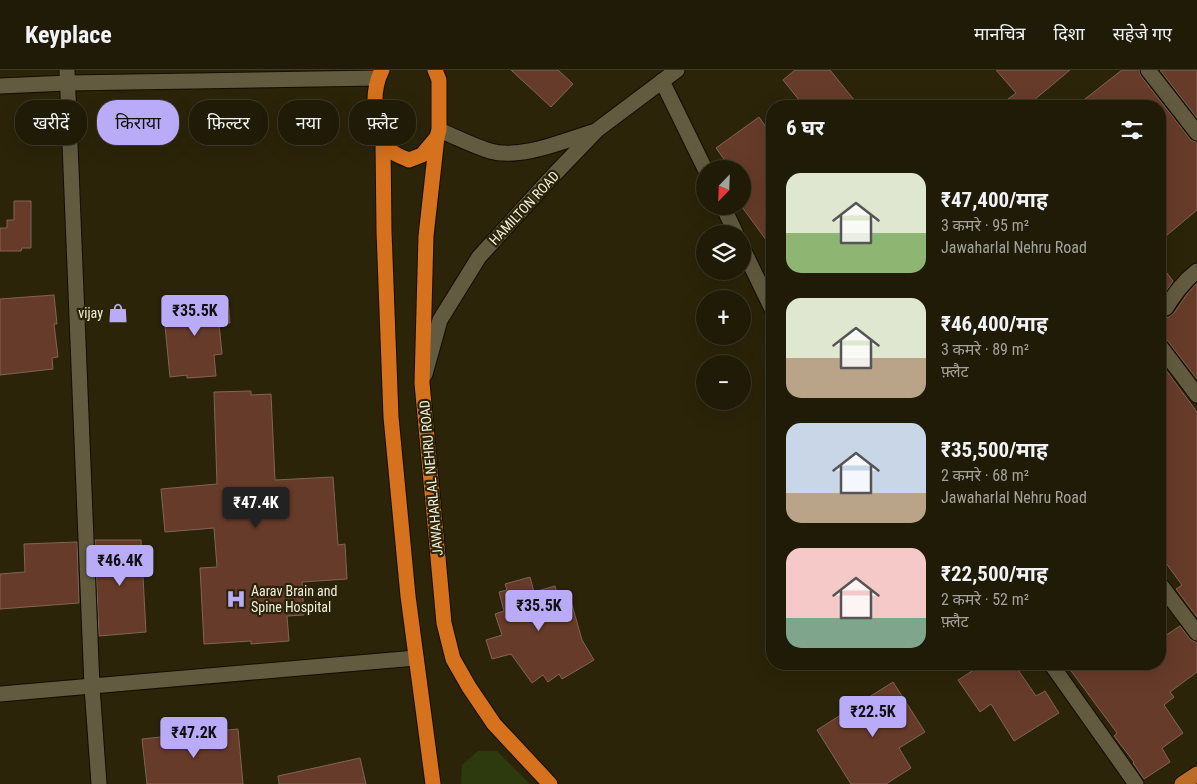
<!DOCTYPE html>
<html lang="hi">
<head>
<meta charset="utf-8">
<style>
  :root { --surface:#201b07; --page:#282411; --text:#f1f3f6; --muted:#a2a19b; --line:#3d3928; --accent:#b9abf7 }
  body { margin:0; font-family:"Roboto Condensed","Noto Sans Devanagari",sans-serif; background:var(--page); color:var(--text); height:100vh; display:flex; flex-direction:column; font-size:19px; white-space:nowrap }
  * { box-sizing:border-box; margin:0 }
  p { font-size:16px; color:var(--muted) }
  .icon { flex:none; width:28px; height:28px; fill:none; stroke:currentColor; stroke-width:2; stroke-linecap:round; stroke-linejoin:round }
  .map { position:relative; flex:1; overflow:hidden }
  .sheet { position:absolute; left:766px; top:30px; width:400px; height:570px; display:flex; flex-direction:column; background:var(--surface); border-radius:20px; box-shadow:0 5px 20px #0002,0 0 0 1px var(--line) }
  .sheet>* { flex:none }
  .hud { position:absolute; left:15px; top:30px; width:475px; height:45px; display:flex; gap:10px }
  .needle { width:32px; rotate:203deg }
  .fabs { position:absolute; left:696px; top:90px; display:grid; gap:10px }
  .fabs a { display:grid; place-items:center; width:55px; height:55px; border-radius:50%; background:var(--surface); box-shadow:0 5px 20px #0002,0 0 0 1px var(--line); font-size:25px }
  .price { position:absolute; translate:-50% -42px; padding:0 11px; border-radius:5px; background:var(--accent); color:#111; font-size:16px; line-height:32px; filter:drop-shadow(0 1px 2px #0008) }
  .price::after { content:''; position:absolute; left:50%; top:30px; width:15px; height:11px; margin-left:-8px; background:inherit; clip-path:polygon(0 0,100% 0,50% 100%) }
  .price.current { background:#222; color:#fff }
  ul { padding:0; list-style:none }
  li { display:flex; align-items:center; gap:15px; height:125px; padding:0 20px }
  li span { display:grid; place-items:center; flex:none; width:140px; height:100px; border-radius:15px; color:#555 }
  li>.icon { margin-inline-start:auto }
  span .icon { width:60px; height:60px; fill:#fffc; stroke-width:1 }
  li b { font-size:21px }
  h2 { display:flex; justify-content:space-between; align-items:center; height:60px; padding:0 20px; font-size:21px }
  .tag { padding:0 18px; border-radius:20px; background:var(--surface); box-shadow:0 5px 20px #0002,0 0 0 1px var(--line); font-size:18px; line-height:45px }
  .tag.current { background:var(--accent); color:#111 }
  header { display:flex; align-items:center; gap:30px; box-sizing:border-box; height:70px; padding:0 25px; background:var(--surface); border-bottom:1px solid var(--line) }
  header strong { font-size:24px }
  nav { display:flex; gap:28px; margin-inline-start:auto; font-size:18px }
  .map>svg:first-child { display:block }
  .green { fill:#2d3a0d }
  .building { fill:#673b29; stroke:#816357 }
  .lines { fill:none; stroke-linecap:round; stroke-linejoin:round }
  .minor-casing { stroke:#140d00; stroke-width:17 }
  .primary-casing { stroke:#140d00; stroke-width:17 }
  .trunk-casing { stroke:#140d00; stroke-width:17 }
  .minor { stroke:#635b3f; stroke-width:15 }
  .primary { stroke:#b96c26; stroke-width:15 }
  .trunk { stroke:#d6721e; stroke-width:15 }
  .labels { text-anchor:middle; stroke-width:4.5; stroke-linejoin:round; paint-order:stroke }
  .street-label { font-size:14px; fill:#f2eede; stroke:#2b2409 }
  .poi-label { font-size:14px; fill:#f2eede; stroke:#2b2409; text-anchor:end }
</style>
</head>
<body>
<header>
<strong>Keyplace</strong>
<nav><a>मानचित्र</a><a>दिशा</a><a>सहेजे गए</a></nav>
</header>
<div class="map">
<svg width="1197" height="714" viewBox="0 0 1197 714">
  <rect width="100%" height="100%" fill="#2b2409"/>
  <path class="green" d="M478,681h19l33,33h-69l1,-19z"/>
  <g class="building">
    <path d="M511,0h47l15,14 -22,23z"/>
    <path d="M795,0h35l29,36h-55l-21,-26z"/>
    <path d="M996,0h74l-43,36h-28l17,-13z"/>
    <path d="M1122,0h17l2,6 49,63 3,2 4,1v68l-37,31v-135h-84z"/>
    <path d="M1160,0h37v48z"/>
    <path d="M759,47l13,19v112l-30,-41v-38h-11l-15,-21z"/>
    <path d="M14,131h17v47h-9l-1,3h-21v-23h7v-8h7z"/>
    <path d="M1160,194l13,17 -13,19z"/>
    <path d="M1197,213v96l-30,-39 -3,-2 -4,-1v-18l9,-2 5,-4 13,-19z"/>
    <path d="M54,225l3,29h-3l4,33 -6,1 1,11 -53,6v-76z"/>
    <path d="M228,229l2,24 -11,1 3,30 -8,1 2,21 -29,2v-3l-17,2 -7,-72z"/>
    <path d="M1160,292l37,50v205l-21,-28 6,-4 -22,-30z"/>
    <path d="M251,321v4l20,-1 4,86 58,-3 5,68 7,-1 2,35 -45,3 2,33 -17,1 2,25 -38,3v-3l-47,3 -4,-76 17,-1 -3,-39 -49,4 -4,-43 56,-5 -3,-92z"/>
    <path d="M95,470h46l5,92 -47,4z"/>
    <path d="M77,472l2,61 -79,6v-35l25,-2 -1,-28z"/>
    <path d="M530,507l4,15 21,-6 3,12 11,-4 13,46 12,20 -32,19 -3,-5 -11,8 -5,-7 -11,8 -21,-29 -19,5 -6,-19 16,-5 -7,-21 9,-3 -5,-19 8,-2 -2,-6z"/>
    <path d="M1180,556l10,13 3,2 4,1v30l-27,20 4,5 -10,8 19,28 -21,15 8,14 -26,17 -11,-16 1,-1 -20,-26 3,-3 -51,-69h94v-25z"/>
    <path d="M983,594h31l22,32 9,-5 14,22 -45,28 -23,-37 -11,8 -22,-32z"/>
    <path d="M893,612l32,50 -26,16 12,20 -25,16h-35l-34,-54z"/>
    <path d="M238,659l5,55h-96l-5,-45z"/>
    <path d="M360,688l6,26h-87l-1,-8z"/>
  </g>
  <g class="lines">
    <defs>
      <g id="minor">
        <path d="M67,0l25,617 7,97"/>
        <path d="M1148,0l49,63"/>
        <path d="M662,11l43,88"/>
        <path d="M0,16l68,-3 310,-5"/>
        <path d="M439,60c17,7 34,16 51,21 31,9 75,-11 106,-20"/>
        <path d="M723,136l13,28"/>
        <path d="M742,177l30,62"/>
        <path d="M1160,240l6,-2c9,-15 17,-26 31,-37"/>
        <path d="M1160,276l37,49"/>
        <path d="M425,304l15,-54 39,-63 69,-76 49,-51 80,-60"/>
        <path d="M1160,514l37,49"/>
        <path d="M1051,594l85,120"/>
        <path d="M0,624l416,-36"/>
      </g>
      <path id="primary" d="M1182,714l15,-10"/>
      <g id="trunk">
        <path d="M382,0c-10,20 -8,44 -1,65 0,3 1,6 2,8 6,9 16,13 26,17l13,-5 15,-18 2,-7v-50l-4,-10"/>
        <path d="M437,67l-11,99 -4,147 22,240 9,36 16,28 25,37 56,60"/>
        <path d="M383,73l1,88 7,186 17,179 25,188"/>
      </g>
    </defs>
    <use href="#minor" class="minor-casing"/>
    <use href="#primary" class="primary-casing"/>
    <use href="#trunk" class="trunk-casing"/>
    <use href="#minor" class="minor"/>
    <use href="#primary" class="primary"/>
    <use href="#trunk" class="trunk"/>
  </g>
  <defs>
    <symbol id="shop-bare" viewBox="-9 -9 18 18"><path d="M-5-2.5h2.3a2.7 3.5 0 0 1 5.4 0H5L5.5 6h-11ZM-1.5-2.5h3a1.5 2.3 0 0 0-3 0Z" fill="#b9abf7" stroke="#2b2409" stroke-width="2.5" paint-order="stroke"/></symbol>
    <symbol id="hospital-bare" viewBox="-9 -9 18 18"><path d="M-5-5h3v3.5h4V-5h3V5h-3V1.5h-4V5h-3Z" fill="#b9abf7" stroke="#2b2409" stroke-width="2.5" paint-order="stroke"/></symbol>
  </defs>
  <g fill-rule="evenodd">
    <use href="#shop-bare" x="104" y="229" width="28" height="28"/>
    <use href="#hospital-bare" x="222" y="515" width="28" height="28"/>
  </g>
  <g class="labels">
    <g class="street-label">
      <text transform="translate(524 138) rotate(-47)" y="5">HAMILTON ROAD</text>
      <text transform="translate(431 408) rotate(-95)" y="5">JAWAHARLAL NEHRU ROAD</text>
    </g>
    <g class="poi-label">
      <text x="103" y="248">vijay</text>
      <text x="251" y="526" text-anchor="start">Aarav Brain and<tspan x="251" dy="16">Spine Hospital</tspan></text>
    </g>
  </g>
</svg>
<div class="fabs">
<a><svg class="needle" viewBox="-14 -14 28 28"><path d="M0-13l5 13h-10z" fill="#e53935"/><path d="M0 13l5-13h-10z" fill="#a2a19b"/></svg></a>
<a><svg class="icon" aria-label="layers" viewBox="0 0 24 24"><path d="M12 4l9 5-9 5-9-5zM3 14l9 5 9-5"/></svg></a>
<a>+</a>
<a>−</a>
</div>
<b class="price" style="left:195px;top:267px">₹35.5K</b>
<b class="price current" style="left:256px;top:459px">₹47.4K</b>
<b class="price" style="left:120px;top:517px">₹46.4K</b>
<b class="price" style="left:539px;top:562px">₹35.5K</b>
<b class="price" style="left:873px;top:668px">₹22.5K</b>
<b class="price" style="left:194px;top:689px">₹47.2K</b>
<div class="hud">
<a class="tag">खरीदें</a>
<a class="tag current">किराया</a>
<a class="tag">फ़िल्टर</a>
<a class="tag">नया</a>
<a class="tag">फ़्लैट</a>
</div>
<section class="sheet">
<h2>6 घर<svg class="icon" aria-label="filters" viewBox="0 0 24 24"><path d="M4 7h16M4 17h16"/><circle cx="9" cy="7" r="2"/><circle cx="15" cy="17" r="2"/></svg></h2>
<ul>
<li><span style="background:linear-gradient(#dfe7d0 60%,#8fb573 0)"><svg class="icon" aria-label="home" viewBox="0 0 24 24"><path d="M3 11l9-7 9 7M6 9v11h12V9"/></svg></span><div><b>₹47,400/माह</b><p>3 कमरे · 95 m²</p><p>Jawaharlal Nehru Road</p></div></li>
<li><span style="background:linear-gradient(#dfe7d0 60%,#b9a48a 0)"><svg class="icon" aria-label="home" viewBox="0 0 24 24"><path d="M3 11l9-7 9 7M6 9v11h12V9"/></svg></span><div><b>₹46,400/माह</b><p>3 कमरे · 89 m²</p><p>फ़्लैट</p></div></li>
<li><span style="background:linear-gradient(#c9d6e8 70%,#b9a48a 0)"><svg class="icon" aria-label="home" viewBox="0 0 24 24"><path d="M3 11l9-7 9 7M6 9v11h12V9"/></svg></span><div><b>₹35,500/माह</b><p>2 कमरे · 68 m²</p><p>Jawaharlal Nehru Road</p></div></li>
<li><span style="background:linear-gradient(#f6c9c9 70%,#7fa58c 0)"><svg class="icon" aria-label="home" viewBox="0 0 24 24"><path d="M3 11l9-7 9 7M6 9v11h12V9"/></svg></span><div><b>₹22,500/माह</b><p>2 कमरे · 52 m²</p><p>फ़्लैट</p></div></li>
</ul>
</section>
</div>
</body>
</html>
